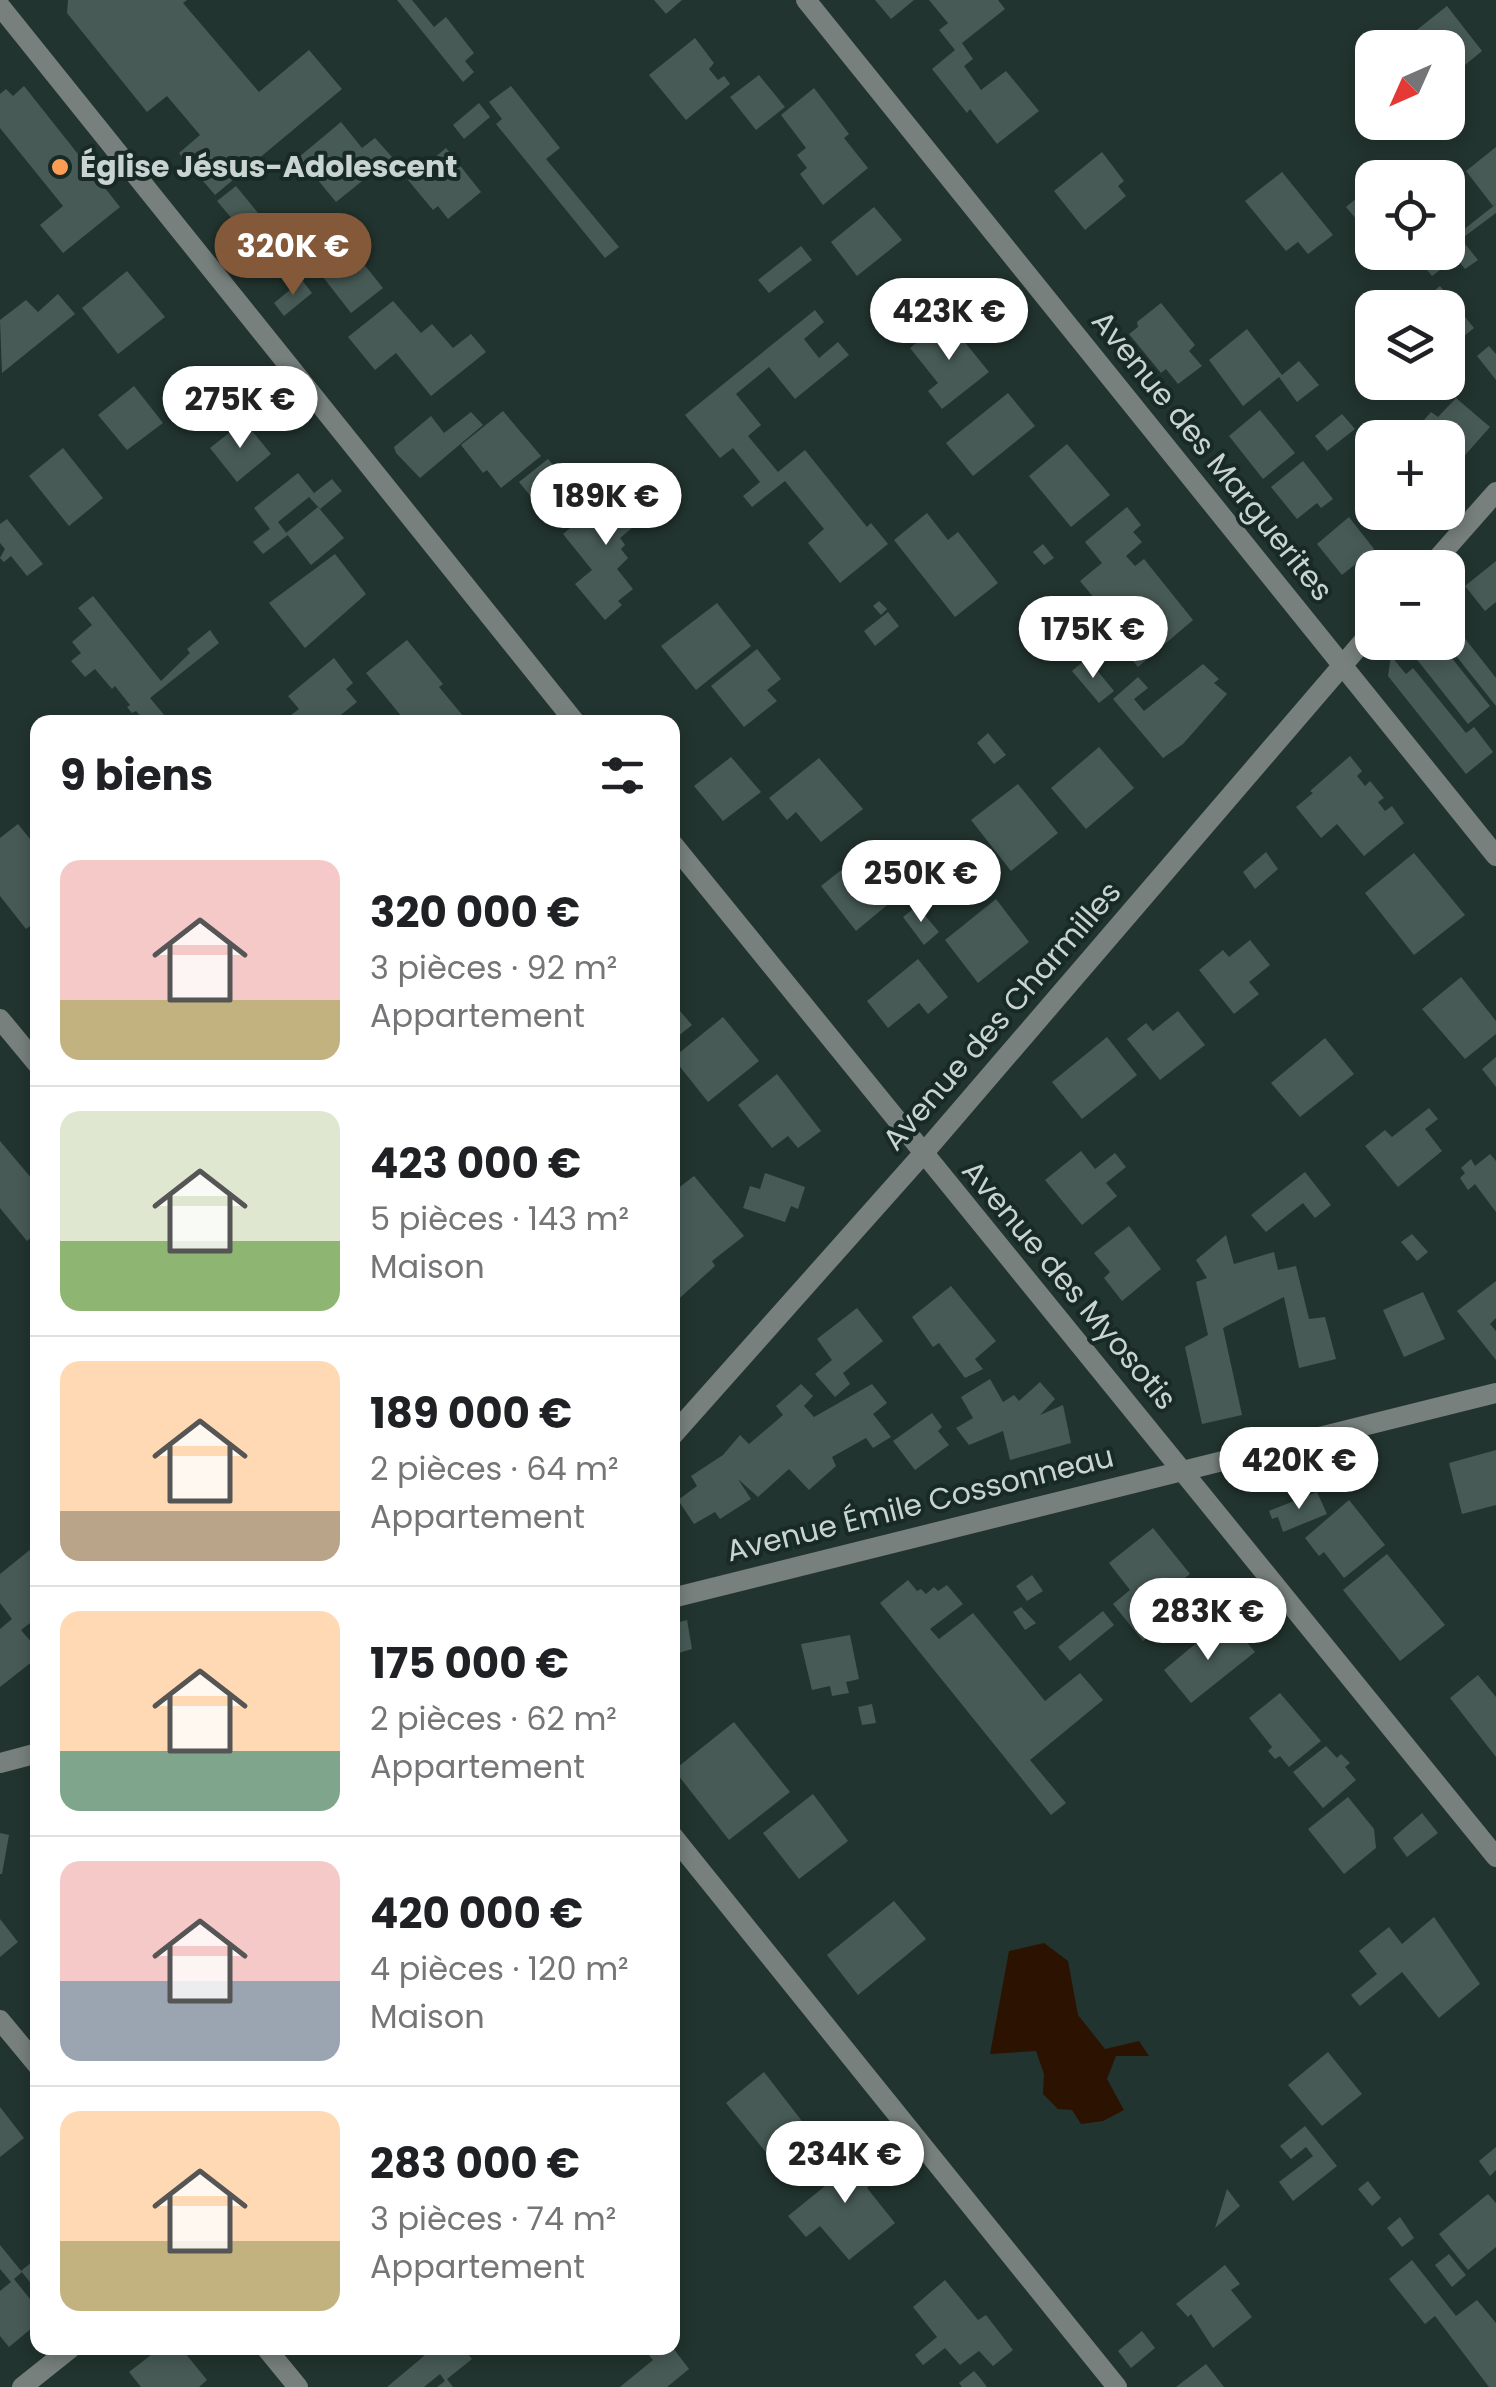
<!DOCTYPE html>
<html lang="fr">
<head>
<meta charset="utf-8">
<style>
  :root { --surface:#fff; --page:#f6f6f6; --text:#202124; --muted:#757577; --line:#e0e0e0; --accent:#83593a }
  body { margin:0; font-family:Poppins,sans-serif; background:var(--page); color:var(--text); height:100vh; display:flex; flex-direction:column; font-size:38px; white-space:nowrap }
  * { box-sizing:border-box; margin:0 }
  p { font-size:32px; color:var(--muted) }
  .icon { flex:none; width:55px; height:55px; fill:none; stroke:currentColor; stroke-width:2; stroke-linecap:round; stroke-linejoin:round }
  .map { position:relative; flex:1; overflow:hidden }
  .panel { position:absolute; left:30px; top:715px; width:650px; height:1640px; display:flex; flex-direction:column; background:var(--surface); border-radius:20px; box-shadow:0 5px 15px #0003 }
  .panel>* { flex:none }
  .needle { width:65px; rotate:225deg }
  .controls { position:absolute; left:1355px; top:30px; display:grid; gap:20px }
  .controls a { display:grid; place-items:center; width:110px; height:110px; border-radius:20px; background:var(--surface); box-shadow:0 5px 15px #0003; font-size:50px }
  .price { position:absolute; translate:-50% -85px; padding:0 22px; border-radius:35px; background:#fff; color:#222; font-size:32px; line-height:65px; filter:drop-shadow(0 2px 5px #0008) }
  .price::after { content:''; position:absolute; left:50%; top:60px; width:30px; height:22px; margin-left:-15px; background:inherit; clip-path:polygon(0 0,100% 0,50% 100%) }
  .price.current { background:var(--accent); color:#fff }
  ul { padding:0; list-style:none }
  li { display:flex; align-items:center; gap:30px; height:250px; padding:0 30px }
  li+li { border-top:2px solid var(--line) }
  li span { display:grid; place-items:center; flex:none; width:280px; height:200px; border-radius:20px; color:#555 }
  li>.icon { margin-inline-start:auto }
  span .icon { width:120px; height:120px; fill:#fffc; stroke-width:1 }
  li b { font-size:42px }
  h2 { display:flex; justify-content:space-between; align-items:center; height:120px; padding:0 30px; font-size:42px }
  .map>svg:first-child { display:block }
  .water { fill:#2c1301 }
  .building { fill:#475a55 }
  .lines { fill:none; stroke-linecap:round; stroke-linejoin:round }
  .minor { stroke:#77807d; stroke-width:20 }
  .tertiary { stroke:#77807d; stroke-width:20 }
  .poi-dot { fill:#fd9d54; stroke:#182a26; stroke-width:4 }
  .labels { text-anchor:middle; stroke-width:8; stroke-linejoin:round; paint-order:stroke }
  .poi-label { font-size:30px; font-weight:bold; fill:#c9d4d1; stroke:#182a26; text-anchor:start }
  .street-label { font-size:30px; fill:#c9d4d1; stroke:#182a26 }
</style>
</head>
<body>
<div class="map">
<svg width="1496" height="2387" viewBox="0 0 1496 2387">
  <rect width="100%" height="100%" fill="#22342f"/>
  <path class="water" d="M1044,1943l24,18 10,54 27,34 34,-8 10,15h-33l-9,23 17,31 -21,11 -22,3 -9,-14 -14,-1 -15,-15 1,-20 -8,-23 -46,3 19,-103z"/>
  <g class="building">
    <path d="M68,0h119l-4,3 76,89 50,-42 33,39 -127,106 -36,-42 21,-18 -33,-39 -20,16 -80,-99z"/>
    <path d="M397,0h15l22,27 12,-10 28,36 -9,8 9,11 -11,10z"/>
    <path d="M654,0h28l-16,14z"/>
    <path d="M875,0h39l-23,19z"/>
    <path d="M929,0h69l7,9 -43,34 11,16 -9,7 17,24 25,-19 33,40 -42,33 -27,-35 -3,4 -35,-44 23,-19 -16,-20 9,-7z"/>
    <path d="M1447,6l35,45 -34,28v-31h-54z"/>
    <path d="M695,38l19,25 -5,6 9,11 6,-4 6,8 -44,36 -37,-45z"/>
    <path d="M759,75l26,32 -29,23 -26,-33z"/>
    <path d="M24,86l96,121 -57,46 -23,-28 23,-19 -63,-78v-34l6,-5 7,7z"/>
    <path d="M511,86l49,62 -14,11 73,88 -14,11 -109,-134 6,-5 -13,-17z"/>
    <path d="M814,88l35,46 -5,4 24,30 -45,37 -23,-31 7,-6 -10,-13 9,-7 -25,-33z"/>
    <path d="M479,103l11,14 -26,22 -11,-14z"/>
    <path d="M341,122l21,26 13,-10 17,19 -56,45 -37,-45z"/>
    <path d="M1496,147v57l-3,2 -27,-35z"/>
    <path d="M446,148l35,44 -33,27 -10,-13 -5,4 -25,-30z"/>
    <path d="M1102,152l22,29 -6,5 8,10 -41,34 -31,-39z"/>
    <path d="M1282,172l51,63 -25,19 -10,-12 -12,9 -41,-50z"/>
    <path d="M236,186l22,27 -18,15 -23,-27z"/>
    <path d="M1364,192l8,10v25l-5,5 -21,-25z"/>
    <path d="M1496,204v9l-35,26 17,21 -13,9 -9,-11 -24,18 -19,-24h35v-10z"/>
    <path d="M874,207l28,33 -45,36 -26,-34z"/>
    <path d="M1372,244v8h10l5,7 -11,9 -12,-17z"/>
    <path d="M801,246l11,14 -43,33 -11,-13z"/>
    <path d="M354,252l29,36 -32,25 -28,-36z"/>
    <path d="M127,271l38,46 -47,37 -36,-46z"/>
    <path d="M302,280l10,13 -28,23 -10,-13z"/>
    <path d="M1440,286l34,42 -26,21v-41h-35z"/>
    <path d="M1387,292l9,11 -6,5h-16l-3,-4z"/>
    <path d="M58,294l17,20 -73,59 -2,-53 26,-20 12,12z"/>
    <path d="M393,301l28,32 11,-9 21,24 18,-14 15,18 -55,44 -35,-43 -21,17 -27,-33z"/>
    <path d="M1161,303l34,42 -6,6 13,15 -24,18 -12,-15 -5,4 -32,-39 9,-7 -1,-5z"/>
    <path d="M815,310l9,12 -20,17 15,19 19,-16 11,13 -54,44 -26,-32 -33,27 25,31 -13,11 30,36 27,-22 62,77 4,-4 17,21 -48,39 -32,-40 16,-14 -39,-48 -33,26 -9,-11 17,-14 -27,-34 -13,10 -35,-43z"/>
    <path d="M946,319l43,53 -47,37 -14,-18 10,-8 -28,-35z"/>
    <path d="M1247,329l35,46 17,-14 20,24 -22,17 -18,-25 -36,29 -34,-46z"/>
    <path d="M1489,346l7,8v26l-19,-24z"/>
    <path d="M134,386l29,37 -36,27 -29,-35z"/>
    <path d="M1008,393l27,33 -62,50 -27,-33z"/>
    <path d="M1456,398l34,29 -32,36 -10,-9v-16h-20l-11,-10 14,-16 7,5z"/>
    <path d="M1260,410l35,43 -32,26 -34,-43z"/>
    <path d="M503,411l38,45 -40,32 -14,-18 -4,3 -22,-28z"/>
    <path d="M471,412l12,13 -63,53 -24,-25 -2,-6 37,-31 13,17z"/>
    <path d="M1342,414l13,15 -28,22 -12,-15z"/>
    <path d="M244,421l27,33 -34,28 -27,-34z"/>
    <path d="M1067,444l43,51 -39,32 -42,-51z"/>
    <path d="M63,448l40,50 -34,28 -40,-50z"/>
    <path d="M548,459l32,39 -29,23 -32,-39z"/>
    <path d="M1303,461l30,38 -12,9 -4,-5 -20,16 -26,-32z"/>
    <path d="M298,473l16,20 18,-14 10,12 -22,18 -11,-12 -31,25 10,13 -25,19 -10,-12 17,-13 -16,-21z"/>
    <path d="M1372,479v14l-10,8 -7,-8z"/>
    <path d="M625,482l25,31 -30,25 5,7 -4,4 7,9 -11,11 16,20 -15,12 4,4 -17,15 -30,-36 17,-14 -29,-36z"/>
    <path d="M318,507l26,31 -33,27 -25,-32z"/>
    <path d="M1127,507l14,18 -8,7 9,10 -16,14 9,10 9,-7 49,61 -55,47 -51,-62 8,-6 -15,-18 22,-18 -17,-21z"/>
    <path d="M927,513l21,27 10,-8 40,51 -43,34 -61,-77z"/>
    <path d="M1349,517l25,32 -32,26 -25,-31z"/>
    <path d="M7,519l36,45 -16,12 -16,-20 -7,6 -4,-4 5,-9 -5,-6v-19z"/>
    <path d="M1043,544l11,14 -10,7 -11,-13z"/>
    <path d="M335,554l31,40 -61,54 -36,-45z"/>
    <path d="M1496,561v41l-11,9 -20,-25z"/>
    <path d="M93,596l68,85 29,-28 -3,-4 23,-19 9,13 -69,55 20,24h-24l-10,-11 -4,2 -5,-6 3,-2 -15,-19 -3,3 -17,-20 -10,8 -14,-16 10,-8 -9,-11 20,-17 -14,-17z"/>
    <path d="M879,601l8,8 -6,6 -8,-9z"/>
    <path d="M717,603l34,43 -55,44 -35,-44z"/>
    <path d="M888,612l11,14 -24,20 -11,-15z"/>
    <path d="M1448,617l48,61v28l-51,-64z"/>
    <path d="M407,640l36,44 -4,3 29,35h-73l7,-5 -36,-44z"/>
    <path d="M1424,642h15l51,64 -22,18 -57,-72z"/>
    <path d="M757,649l24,30 -14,11 10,11 -33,26 -33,-41z"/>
    <path d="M1391,656l15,18 7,-6 53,65 8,-6 19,25 -27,22 -78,-98z"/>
    <path d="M334,658l19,25 -7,6 11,13 -25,20h-21l-3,-3 -4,3h-22l17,-13 -11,-13z"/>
    <path d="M1087,658l27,33 -15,12 -27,-32z"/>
    <path d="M1203,664l16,15 -5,4 13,11 -44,50 -20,14 -50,-59 25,-22 10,11 -14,11 10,12z"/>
    <path d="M988,733l18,22 -12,9 -17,-21z"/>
    <path d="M1099,747l35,41 -48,41 -35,-41z"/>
    <path d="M1350,756l12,15 -5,5 8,10 5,-5 14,17 -6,4 7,9 7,-5 12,17 -40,33 -27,-32 -16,14 -25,-31 17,-14 -3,-2z"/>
    <path d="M731,757l30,35 -38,29 -29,-35z"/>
    <path d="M819,758l44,51 -42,33 -25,-30 -9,8 -18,-22z"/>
    <path d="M1018,784l40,49 -47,38 -40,-51z"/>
    <path d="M18,824l20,25v71l-12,9 -26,-33v-58z"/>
    <path d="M1266,852l12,17 -23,20 -12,-17z"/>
    <path d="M1414,853l51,62 -51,40 -49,-62z"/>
    <path d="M859,856l33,45 -36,30 -35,-45z"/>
    <path d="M948,857l12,15 -35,28 -12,-14z"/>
    <path d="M996,899l33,43 -51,41 -33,-43z"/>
    <path d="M917,906l22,26 -15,13 -21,-28z"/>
    <path d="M1250,940l20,25 -21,17 10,12 -25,20 -35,-44 24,-20 6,7z"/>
    <path d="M918,959l30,38 -20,17 -9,-11 -31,25 -21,-27z"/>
    <path d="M1461,977l35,44v13l-31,25 -43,-50z"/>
    <path d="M679,1010l13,15 -20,16v-26z"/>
    <path d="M1178,1011l27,34 -45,35 -33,-41 19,-16 7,8z"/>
    <path d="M723,1017l36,44 -51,41 -35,-44z"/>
    <path d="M1107,1037l30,38 -55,44 -30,-37z"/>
    <path d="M1325,1038l29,36 -54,43 -29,-34z"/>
    <path d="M1496,1057v30l-14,-18z"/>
    <path d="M777,1074l44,57 -23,17 -10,-12 -16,12 -34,-43z"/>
    <path d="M1429,1108l9,11 -13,10 17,22 -44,36 -33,-41 20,-16 7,7z"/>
    <path d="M0,1141l38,45v45l-11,10 -27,-33z"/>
    <path d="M1081,1151l14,18 20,-16 11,14 -20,16 11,13 -35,29 -37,-45z"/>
    <path d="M1490,1154l6,7v51l-21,-28 -7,6 -8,-12 5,-5 -4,-5 10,-9 4,7z"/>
    <path d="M1305,1172l26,33 -16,13 -12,-15 -37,29 -15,-17z"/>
    <path d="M765,1173l40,14 -7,22 -7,-3 -6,16 -42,-14 7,-22 10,3z"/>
    <path d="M694,1176l50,60 -32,25 3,5 -43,39v-112z"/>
    <path d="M1129,1226l32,43 -39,32 -18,-23 6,-6 -16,-19z"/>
    <path d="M1412,1234l16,18 -11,9 -16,-19z"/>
    <path d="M1226,1235l8,29 40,-12 4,18 18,-4 13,53 16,-2 11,42 -37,9 -15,-71 -61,31 19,87 -40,9 -17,-77 23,-12 -12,-53 11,-4 -11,-18z"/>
    <path d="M1496,1281v37l-6,6 6,7v29l-39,-49z"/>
    <path d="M951,1286l45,55 -21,18 8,10 -18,9 -26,-35 -6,4 -21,-30z"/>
    <path d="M1423,1292l22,47 -41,18 -21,-47z"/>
    <path d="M857,1308l26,33 -40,32 7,11 -15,13 -20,-23 17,-14 -15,-21z"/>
    <path d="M990,1379l13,23 11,-7 5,6 21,-19 15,17 -15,16 23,-10 8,38 -61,17 -7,-29 -34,14 -13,-17 17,-10 -12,-21z"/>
    <path d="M801,1384l12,12 -9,10 10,11 58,-33 15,19 -14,11 18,23 -18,11 -7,-10 -34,19 4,9 -27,24 -20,-21 -31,28 -20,-18 13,20 -31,20 -5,-7 -21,12 -16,-24 19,-14 -6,-10 32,-21 17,-20 9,9 34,-29 -7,-9z"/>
    <path d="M932,1413l10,14 -4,4 11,14 -34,25 -22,-29z"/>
    <path d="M1496,1450v55l-34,9 -13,-51z"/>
    <path d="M1317,1492l10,22 -44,18 -5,-15 -6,2 -3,-8z"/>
    <path d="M1349,1500l36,45 -41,33 -20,-26 -5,4 -14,-18z"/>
    <path d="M1153,1528l37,46 -30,24 14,18 -31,25 -30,-37 17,-14 -21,-27z"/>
    <path d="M31,1549l7,9v59l-17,13 17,20v7l-38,30v-58l12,-10 -12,-16v-29z"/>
    <path d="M1387,1554l58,71 -45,36 -57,-71z"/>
    <path d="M1032,1575l11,16 -16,10 -11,-15z"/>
    <path d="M908,1580l9,11 4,-2 5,5 8,-7 4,4 9,-6 16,19 -33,25 9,10 34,-26 72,88 35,-28 23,27 -73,60 36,43 -15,12 -171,-212z"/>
    <path d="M1021,1607l15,16 -11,7 -12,-18z"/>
    <path d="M1103,1611l11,14 -44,36 -12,-14z"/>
    <path d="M687,1620l5,29 -20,6v-31z"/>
    <path d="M1236,1629l19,23 -64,51 -27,-33 42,-35 7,-4 8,10z"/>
    <path d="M850,1635l9,44 -13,3 3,11 -17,3 -2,-10 -18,4 -11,-46z"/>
    <path d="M1478,1675l18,22v60l-46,-59z"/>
    <path d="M1280,1693l41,48 -32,26 -9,-11 -5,3 -7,-8 4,-4 -23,-29z"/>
    <path d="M872,1704l4,19 -14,2 -4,-18z"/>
    <path d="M734,1722l56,70 -61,48 -55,-70z"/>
    <path d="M1326,1746l11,12 4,-4 9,9 -5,4 11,13 -33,28 -30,-36z"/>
    <path d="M813,1794l35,47 -49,38 -36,-46z"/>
    <path d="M1348,1797l26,32 2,19 -32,26 -36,-45z"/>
    <path d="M1422,1813l16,20 -31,24 -14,-19z"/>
    <path d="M0,1833l9,2 -7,39h-2z"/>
    <path d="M894,1901l32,38 -68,56 -31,-40z"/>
    <path d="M1434,1917l46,67 -41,34 -37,-46 -42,34 -9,-11 26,-21 -18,-23 30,-24 13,17z"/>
    <path d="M0,1919l18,23 -18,15z"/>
    <path d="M1328,2052l34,42 -40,32 -34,-41z"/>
    <path d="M764,2072l41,53 -37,30 -42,-52z"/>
    <path d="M0,2107l24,31 -24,19z"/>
    <path d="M1305,2126l32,40 -44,35 -14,-19 34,-26 -7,-9 -15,12 -11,-13z"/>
    <path d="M849,2144l29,35 -11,9 28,35 -46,37 -29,-34 -14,11 -18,-21 47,-38 -11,-13z"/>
    <path d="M1496,2147v23l-6,6 -11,-15z"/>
    <path d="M1368,2181l13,17 -9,8 -14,-17z"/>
    <path d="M1227,2189l13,17 -25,22z"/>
    <path d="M1488,2194l8,9v44l-28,23 -29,-36z"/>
    <path d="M1400,2217l14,21 -12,9 -15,-19z"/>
    <path d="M0,2245l22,27 -8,7 24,30v14l-29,24 -9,-11v-45l11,-9 -11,-13z"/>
    <path d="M1449,2254l17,21 -14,12 -17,-22z"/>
    <path d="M38,2257v35l-17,-21z"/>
    <path d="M1412,2260l44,56 21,-16 19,23v64h-7l-54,-71 -10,8 -36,-45z"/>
    <path d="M1225,2265l15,19 -9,6 21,27 -39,31 -22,-34 -3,3 -12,-13z"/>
    <path d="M945,2280l33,40 8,-5 27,35 -20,16 -14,-15 -19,14 -15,-17 -22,17 -8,-10 22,-18 -24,-30z"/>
    <path d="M1142,2331l13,17 -24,20 -13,-17z"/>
    <path d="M160,2348h21l26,32 -8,7h-58l-12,-15z"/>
    <path d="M417,2348h46l9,11 -25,20 6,8h-16l8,-6 -5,-7 -16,13h-37l37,-31z"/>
    <path d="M643,2348h30l16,21 -22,18h-47l33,-27z"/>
    <path d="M1206,2364l18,23h-48z"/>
    <path d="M974,2371l7,8 6,8h-25l-3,-4z"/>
  </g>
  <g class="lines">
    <g class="minor">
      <path d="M806,0l690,856"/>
      <path d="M0,6l575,716"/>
      <path d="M1429,568l67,-76"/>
      <path d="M672,843l824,1014"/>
      <path d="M0,1019l38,46"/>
      <path d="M672,1436l250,-281 450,-524"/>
      <path d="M672,1835l445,552"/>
      <path d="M0,2020l38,46"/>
      <path d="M266,2348l32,39"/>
      <path d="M22,2387l49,-39"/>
    </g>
    <g class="tertiary">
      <path d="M672,1598l824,-205"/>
      <path d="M0,1763l38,-10"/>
    </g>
  </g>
  <circle class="poi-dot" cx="60" cy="167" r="10"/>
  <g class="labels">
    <g class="poi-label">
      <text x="80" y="177">Église Jésus-Adolescent</text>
    </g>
    <g class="street-label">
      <text transform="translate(1212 456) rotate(51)" y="10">Avenue des Marguerites</text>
      <text transform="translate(1002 1016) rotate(-49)" y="10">Avenue des Charmilles</text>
      <text transform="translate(1069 1285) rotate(50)" y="10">Avenue des Myosotis</text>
      <text transform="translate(920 1504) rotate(-14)" y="10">Avenue Émile Cossonneau</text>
    </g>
  </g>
</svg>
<div class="controls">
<a><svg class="needle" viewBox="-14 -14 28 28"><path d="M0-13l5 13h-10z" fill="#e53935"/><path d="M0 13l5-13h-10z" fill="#757577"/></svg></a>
<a><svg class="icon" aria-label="locate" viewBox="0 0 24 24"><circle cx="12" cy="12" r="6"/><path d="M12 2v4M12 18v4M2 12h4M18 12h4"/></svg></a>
<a><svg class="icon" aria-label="layers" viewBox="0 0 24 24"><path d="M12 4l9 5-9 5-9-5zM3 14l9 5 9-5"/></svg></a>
<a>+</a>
<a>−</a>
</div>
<b class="price current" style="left:293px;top:298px">320K €</b>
<b class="price" style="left:949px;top:363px">423K €</b>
<b class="price" style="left:240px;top:451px">275K €</b>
<b class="price" style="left:606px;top:548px">189K €</b>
<b class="price" style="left:1093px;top:681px">175K €</b>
<b class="price" style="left:921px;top:925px">250K €</b>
<b class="price" style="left:1299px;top:1512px">420K €</b>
<b class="price" style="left:1208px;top:1663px">283K €</b>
<b class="price" style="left:845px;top:2206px">234K €</b>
<section class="panel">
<h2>9 biens<svg class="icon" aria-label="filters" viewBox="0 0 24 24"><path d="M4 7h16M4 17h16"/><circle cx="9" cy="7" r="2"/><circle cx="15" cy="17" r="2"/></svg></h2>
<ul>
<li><span style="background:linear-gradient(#f6c9c9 70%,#c2b280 0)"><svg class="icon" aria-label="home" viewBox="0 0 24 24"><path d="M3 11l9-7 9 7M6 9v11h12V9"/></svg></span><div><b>320 000 €</b><p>3 pièces · 92 m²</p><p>Appartement</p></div></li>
<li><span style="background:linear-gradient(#dfe7d0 65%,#8fb573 0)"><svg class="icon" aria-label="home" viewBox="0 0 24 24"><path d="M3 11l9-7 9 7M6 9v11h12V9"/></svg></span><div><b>423 000 €</b><p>5 pièces · 143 m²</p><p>Maison</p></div></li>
<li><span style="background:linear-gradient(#ffd9b3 75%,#b9a48a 0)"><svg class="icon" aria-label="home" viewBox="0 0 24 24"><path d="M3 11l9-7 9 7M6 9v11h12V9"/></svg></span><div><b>189 000 €</b><p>2 pièces · 64 m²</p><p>Appartement</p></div></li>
<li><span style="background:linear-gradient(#ffd9b3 70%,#7fa58c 0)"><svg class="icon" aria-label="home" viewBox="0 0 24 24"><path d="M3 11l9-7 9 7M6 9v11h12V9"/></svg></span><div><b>175 000 €</b><p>2 pièces · 62 m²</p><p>Appartement</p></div></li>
<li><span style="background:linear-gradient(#f6c9c9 60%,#9aa5b1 0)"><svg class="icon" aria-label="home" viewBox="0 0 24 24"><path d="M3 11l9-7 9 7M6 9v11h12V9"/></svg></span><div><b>420 000 €</b><p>4 pièces · 120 m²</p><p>Maison</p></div></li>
<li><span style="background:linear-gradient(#ffd9b3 65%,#c2b280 0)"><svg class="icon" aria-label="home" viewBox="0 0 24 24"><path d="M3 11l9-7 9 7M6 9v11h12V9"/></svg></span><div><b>283 000 €</b><p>3 pièces · 74 m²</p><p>Appartement</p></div></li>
</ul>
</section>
</div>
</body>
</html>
